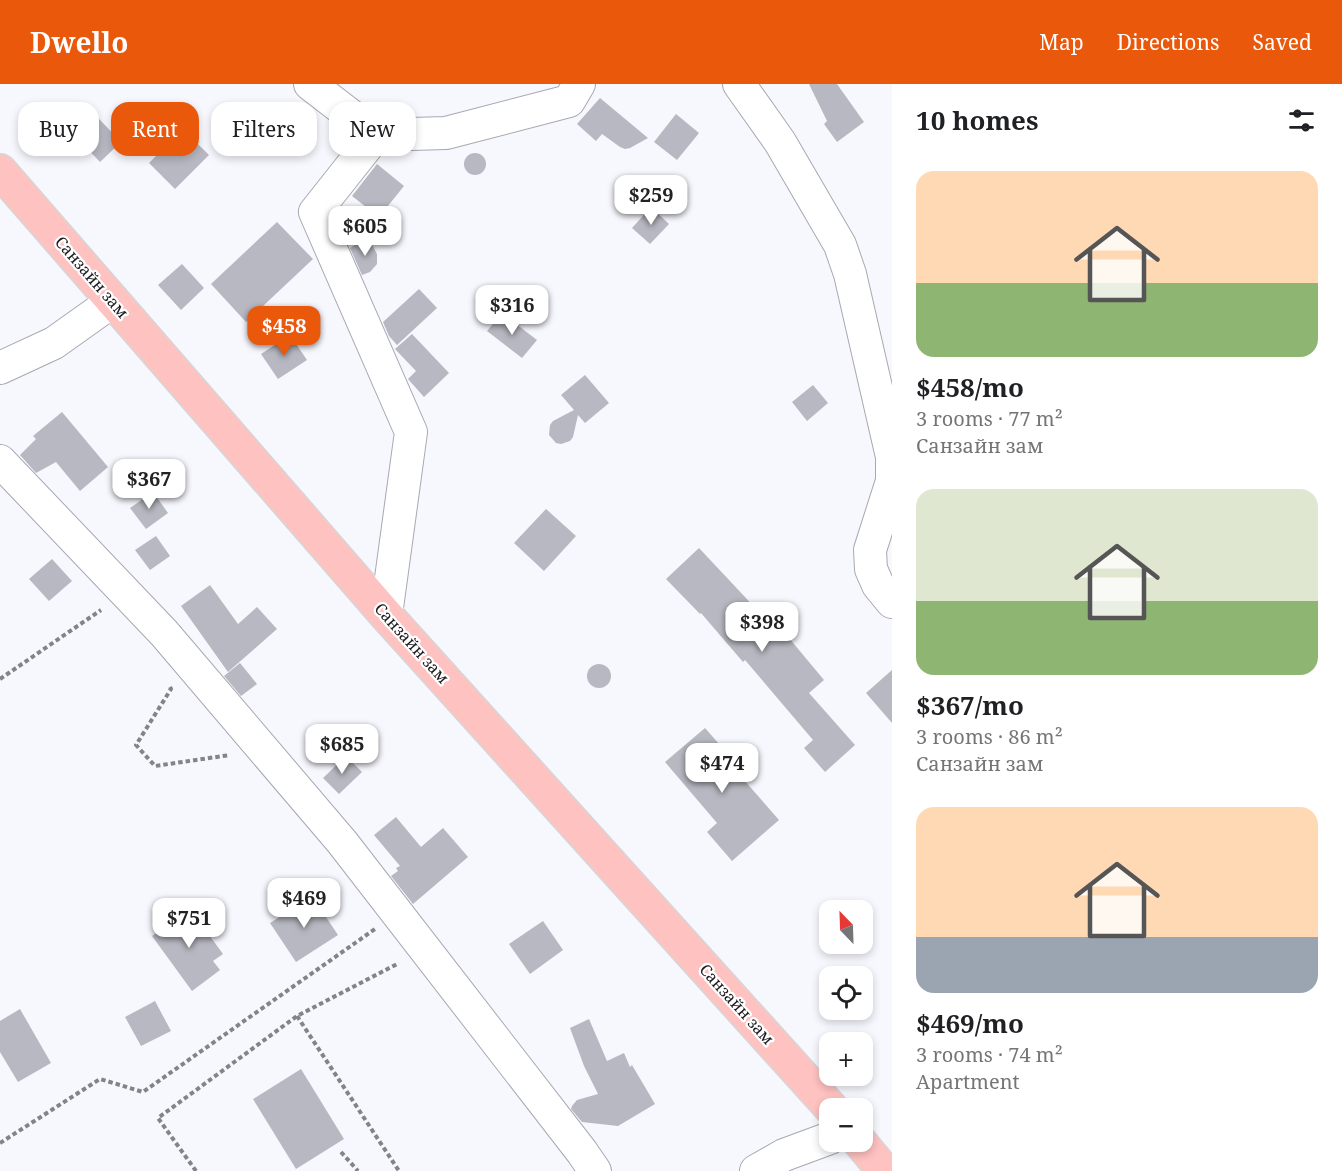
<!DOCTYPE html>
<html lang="en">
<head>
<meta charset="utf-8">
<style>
  :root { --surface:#fff; --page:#f6f6f6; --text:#202124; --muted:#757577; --accent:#ea580c }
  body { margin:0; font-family:"Noto Serif",serif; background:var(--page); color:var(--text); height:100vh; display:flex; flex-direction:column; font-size:22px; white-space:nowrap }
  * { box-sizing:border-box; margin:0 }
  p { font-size:20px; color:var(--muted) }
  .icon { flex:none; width:33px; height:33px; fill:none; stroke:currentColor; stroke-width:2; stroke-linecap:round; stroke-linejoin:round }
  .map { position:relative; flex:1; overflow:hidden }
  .sheet { display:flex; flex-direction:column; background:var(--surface); width:450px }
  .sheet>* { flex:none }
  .hud { position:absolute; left:18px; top:18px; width:570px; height:54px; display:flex; gap:12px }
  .needle { width:39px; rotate:337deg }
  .buttons { position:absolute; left:819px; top:816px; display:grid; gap:12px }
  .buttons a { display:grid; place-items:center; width:54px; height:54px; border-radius:12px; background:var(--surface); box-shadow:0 3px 9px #0003; font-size:30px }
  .price { position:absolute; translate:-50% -51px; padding:0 14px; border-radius:12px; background:#fff; color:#222; font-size:20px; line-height:39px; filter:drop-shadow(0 2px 3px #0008) }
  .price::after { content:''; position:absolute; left:50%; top:36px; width:18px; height:14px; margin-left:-9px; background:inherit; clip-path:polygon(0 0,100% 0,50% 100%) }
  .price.current { background:var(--accent); color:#fff }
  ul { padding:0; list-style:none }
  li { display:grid; align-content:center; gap:12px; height:318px; padding:0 24px }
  li span { display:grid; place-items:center; height:186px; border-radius:18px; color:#555 }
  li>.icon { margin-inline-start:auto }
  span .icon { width:108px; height:108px; fill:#fffc; stroke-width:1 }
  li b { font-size:26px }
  h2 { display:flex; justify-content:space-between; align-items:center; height:72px; padding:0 24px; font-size:26px }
  .pill { padding:0 21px; border-radius:18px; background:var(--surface); box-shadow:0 3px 9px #0003; font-size:21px; line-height:54px }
  .pill.current { background:var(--accent); color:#fff }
  header { display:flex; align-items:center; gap:36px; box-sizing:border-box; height:84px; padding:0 30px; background:var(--accent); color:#fff }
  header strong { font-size:28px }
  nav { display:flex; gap:33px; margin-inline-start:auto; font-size:21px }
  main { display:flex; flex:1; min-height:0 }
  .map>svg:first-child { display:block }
  .building { fill:#b8b8c2 }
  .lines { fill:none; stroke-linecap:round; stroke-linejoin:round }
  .minor-casing { stroke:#a7a8b2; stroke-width:34 }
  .major-casing { stroke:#d6d6d7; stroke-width:36 }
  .path { stroke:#838389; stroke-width:4; stroke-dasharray:4.5 3; stroke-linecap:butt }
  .minor { stroke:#fff; stroke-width:32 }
  .major { stroke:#fec2c1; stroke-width:33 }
  .labels { text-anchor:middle; stroke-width:4.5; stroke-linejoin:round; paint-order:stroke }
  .street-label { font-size:16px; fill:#1b1b1f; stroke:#fff }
</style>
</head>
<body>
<header>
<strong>Dwello</strong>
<nav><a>Map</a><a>Directions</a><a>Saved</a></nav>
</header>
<main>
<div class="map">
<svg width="892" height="1087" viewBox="0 0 892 1087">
  <rect width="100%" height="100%" fill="#f7f7fe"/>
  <g class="building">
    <path d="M809,0h28l27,38 -27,20 -13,-18 3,-3z"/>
    <path d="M600,14l48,40 -18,10 -5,1 -5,-2 -18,-13 -6,7 -19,-17z"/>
    <path d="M83,18l38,40 -21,20 -38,-40z"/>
    <path d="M676,30l23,19 -22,27 -23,-18z"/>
    <path d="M183,45l26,26 -34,34 -26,-26z"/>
    <circle cx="475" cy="80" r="11"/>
    <path d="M377,80l27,22 -25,31 -27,-21z"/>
    <path d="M651,123l18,17 -19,20 -18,-16z"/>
    <path d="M277,138l36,37 -67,63 -35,-38z"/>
    <path d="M370,157l7,13v10l-7,8 -8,3 -12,-27 5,-3z"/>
    <path d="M182,180l22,24 -23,22 -23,-25z"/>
    <path d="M419,205l18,19 -40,37 -8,-9 -6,-14z"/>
    <path d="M502,229l35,27 -15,18 -35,-27z"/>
    <path d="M412,250l37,39 -25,24 -16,-18 8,-8 -21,-22z"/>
    <path d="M290,251l17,25 -29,19 -17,-25z"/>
    <path d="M585,291l24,28 -24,20 -7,-8 -5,22 -3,4 -9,3 -5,-1 -7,-8 1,-10 3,-4 21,-11 -13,-15z"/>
    <path d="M813,301l15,18 -21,18 -15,-19z"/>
    <path d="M62,328l46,55 -28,24 -24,-29 -20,11 -16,-18 16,-16 -3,-3z"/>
    <path d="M153,408l15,21 -22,16 -16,-21z"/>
    <path d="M546,425l30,27 -32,35 -30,-28z"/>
    <path d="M156,452l14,20 -20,14 -15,-20z"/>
    <path d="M699,464l46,49 40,44 4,-3 35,42 -15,13 46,52 -30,27 -21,-24 9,-8 -68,-80 -2,2 -42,-49 -1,1 -34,-35z"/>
    <path d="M52,475l20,22 -23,20 -20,-22z"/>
    <path d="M210,501l28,39 19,-17 20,22 -49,43 -47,-66z"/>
    <path d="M240,579l17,21 -16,12 -17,-20z"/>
    <circle cx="599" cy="592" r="12"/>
    <path d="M892,586v53l-26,-30z"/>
    <path d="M705,644l36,41 -4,3 42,48 -47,41 -25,-29 10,-9 -52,-61z"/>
    <path d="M346,672l16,16 -23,22 -16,-16z"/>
    <path d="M396,733l25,30 22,-19 25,29 -55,47 -22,-28 7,-5 -2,-3 4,-2 -26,-31z"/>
    <path d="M312,812l26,39 -42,27 -26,-39z"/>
    <path d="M190,825l33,45 -10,7 7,9 -28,21 -40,-55z"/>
    <path d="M543,837l20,29 -33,24 -21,-30z"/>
    <path d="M155,917l16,30 -30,15 -16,-29z"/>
    <path d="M20,925l31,54 -33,19 -18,-30v-31z"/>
    <path d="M589,935l18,42 17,-8 6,14 2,-2 23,39 -37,22 -36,-4 -11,-13 1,-3 5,-6 21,-6 -14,-28 -14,-38z"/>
    <path d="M301,985l43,70 -48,30 -43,-70z"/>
  </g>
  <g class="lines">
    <defs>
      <g id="minor">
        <path d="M310,0l66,51"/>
        <path d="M739,0l41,58 60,103 10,29 42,183v24l-22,69 1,19 7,16 14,17"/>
        <path d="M0,284l54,-25 59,-42"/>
        <path d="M0,377l164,172 178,209 240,310 13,19"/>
        <path d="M386,531l25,-183 -96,-220 61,-77 70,-2 123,-32 10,-17"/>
        <path d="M756,1087l28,-16 46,-17"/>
      </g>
      <g id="major">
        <path d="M0,87l386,444 445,493"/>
        <path d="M860,1058l24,29"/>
      </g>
    </defs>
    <use href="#minor" class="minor-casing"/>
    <use href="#major" class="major-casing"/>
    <g class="path">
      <path d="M0,595l101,-69"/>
      <path d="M170,603l1,2 -35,56 19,21 75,-11"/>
      <path d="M297,932l102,155"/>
      <path d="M0,1059l100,-64 43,13 232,-163"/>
      <path d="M341,1068l17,19"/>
      <path d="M196,1087l-38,-53 139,-102 102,-53"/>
    </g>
    <use href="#minor" class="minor"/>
    <use href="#major" class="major"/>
  </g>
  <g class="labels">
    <g class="street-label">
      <text transform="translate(92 193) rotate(49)" y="6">Санзайн зам</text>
      <text transform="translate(412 559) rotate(48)" y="6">Санзайн зам</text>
      <text transform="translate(737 920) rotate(48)" y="6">Санзайн зам</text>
    </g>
  </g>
</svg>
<div class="buttons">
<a><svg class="needle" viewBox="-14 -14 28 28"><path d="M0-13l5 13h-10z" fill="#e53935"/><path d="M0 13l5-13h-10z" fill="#757577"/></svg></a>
<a><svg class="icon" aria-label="locate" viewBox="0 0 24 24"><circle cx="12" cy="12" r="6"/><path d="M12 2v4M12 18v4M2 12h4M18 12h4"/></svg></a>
<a>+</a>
<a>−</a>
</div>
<b class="price" style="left:651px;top:142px">$259</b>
<b class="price" style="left:365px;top:173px">$605</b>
<b class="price" style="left:512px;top:252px">$316</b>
<b class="price current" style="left:284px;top:273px">$458</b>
<b class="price" style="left:149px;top:426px">$367</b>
<b class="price" style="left:762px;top:569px">$398</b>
<b class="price" style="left:342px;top:691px">$685</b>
<b class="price" style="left:722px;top:710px">$474</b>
<b class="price" style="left:304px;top:845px">$469</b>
<b class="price" style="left:189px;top:865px">$751</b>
<div class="hud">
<a class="pill">Buy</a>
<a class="pill current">Rent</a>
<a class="pill">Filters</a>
<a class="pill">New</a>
</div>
</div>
<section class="sheet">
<h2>10 homes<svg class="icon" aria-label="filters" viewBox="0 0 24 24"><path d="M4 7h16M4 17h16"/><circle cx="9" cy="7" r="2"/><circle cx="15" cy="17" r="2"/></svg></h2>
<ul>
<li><span style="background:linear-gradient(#ffd9b3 60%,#8fb573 0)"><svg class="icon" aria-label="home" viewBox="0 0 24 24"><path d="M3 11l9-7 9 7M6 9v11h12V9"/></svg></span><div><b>$458/mo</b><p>3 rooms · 77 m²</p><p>Санзайн зам</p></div></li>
<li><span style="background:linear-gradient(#dfe7d0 60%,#8fb573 0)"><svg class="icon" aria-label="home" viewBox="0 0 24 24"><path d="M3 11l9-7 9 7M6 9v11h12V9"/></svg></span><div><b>$367/mo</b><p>3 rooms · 86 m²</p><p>Санзайн зам</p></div></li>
<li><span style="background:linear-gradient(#ffd9b3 70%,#9aa5b1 0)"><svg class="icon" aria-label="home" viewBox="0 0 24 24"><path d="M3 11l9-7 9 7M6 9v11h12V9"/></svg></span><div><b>$469/mo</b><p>3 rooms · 74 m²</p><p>Apartment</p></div></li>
</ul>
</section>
</main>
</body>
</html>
